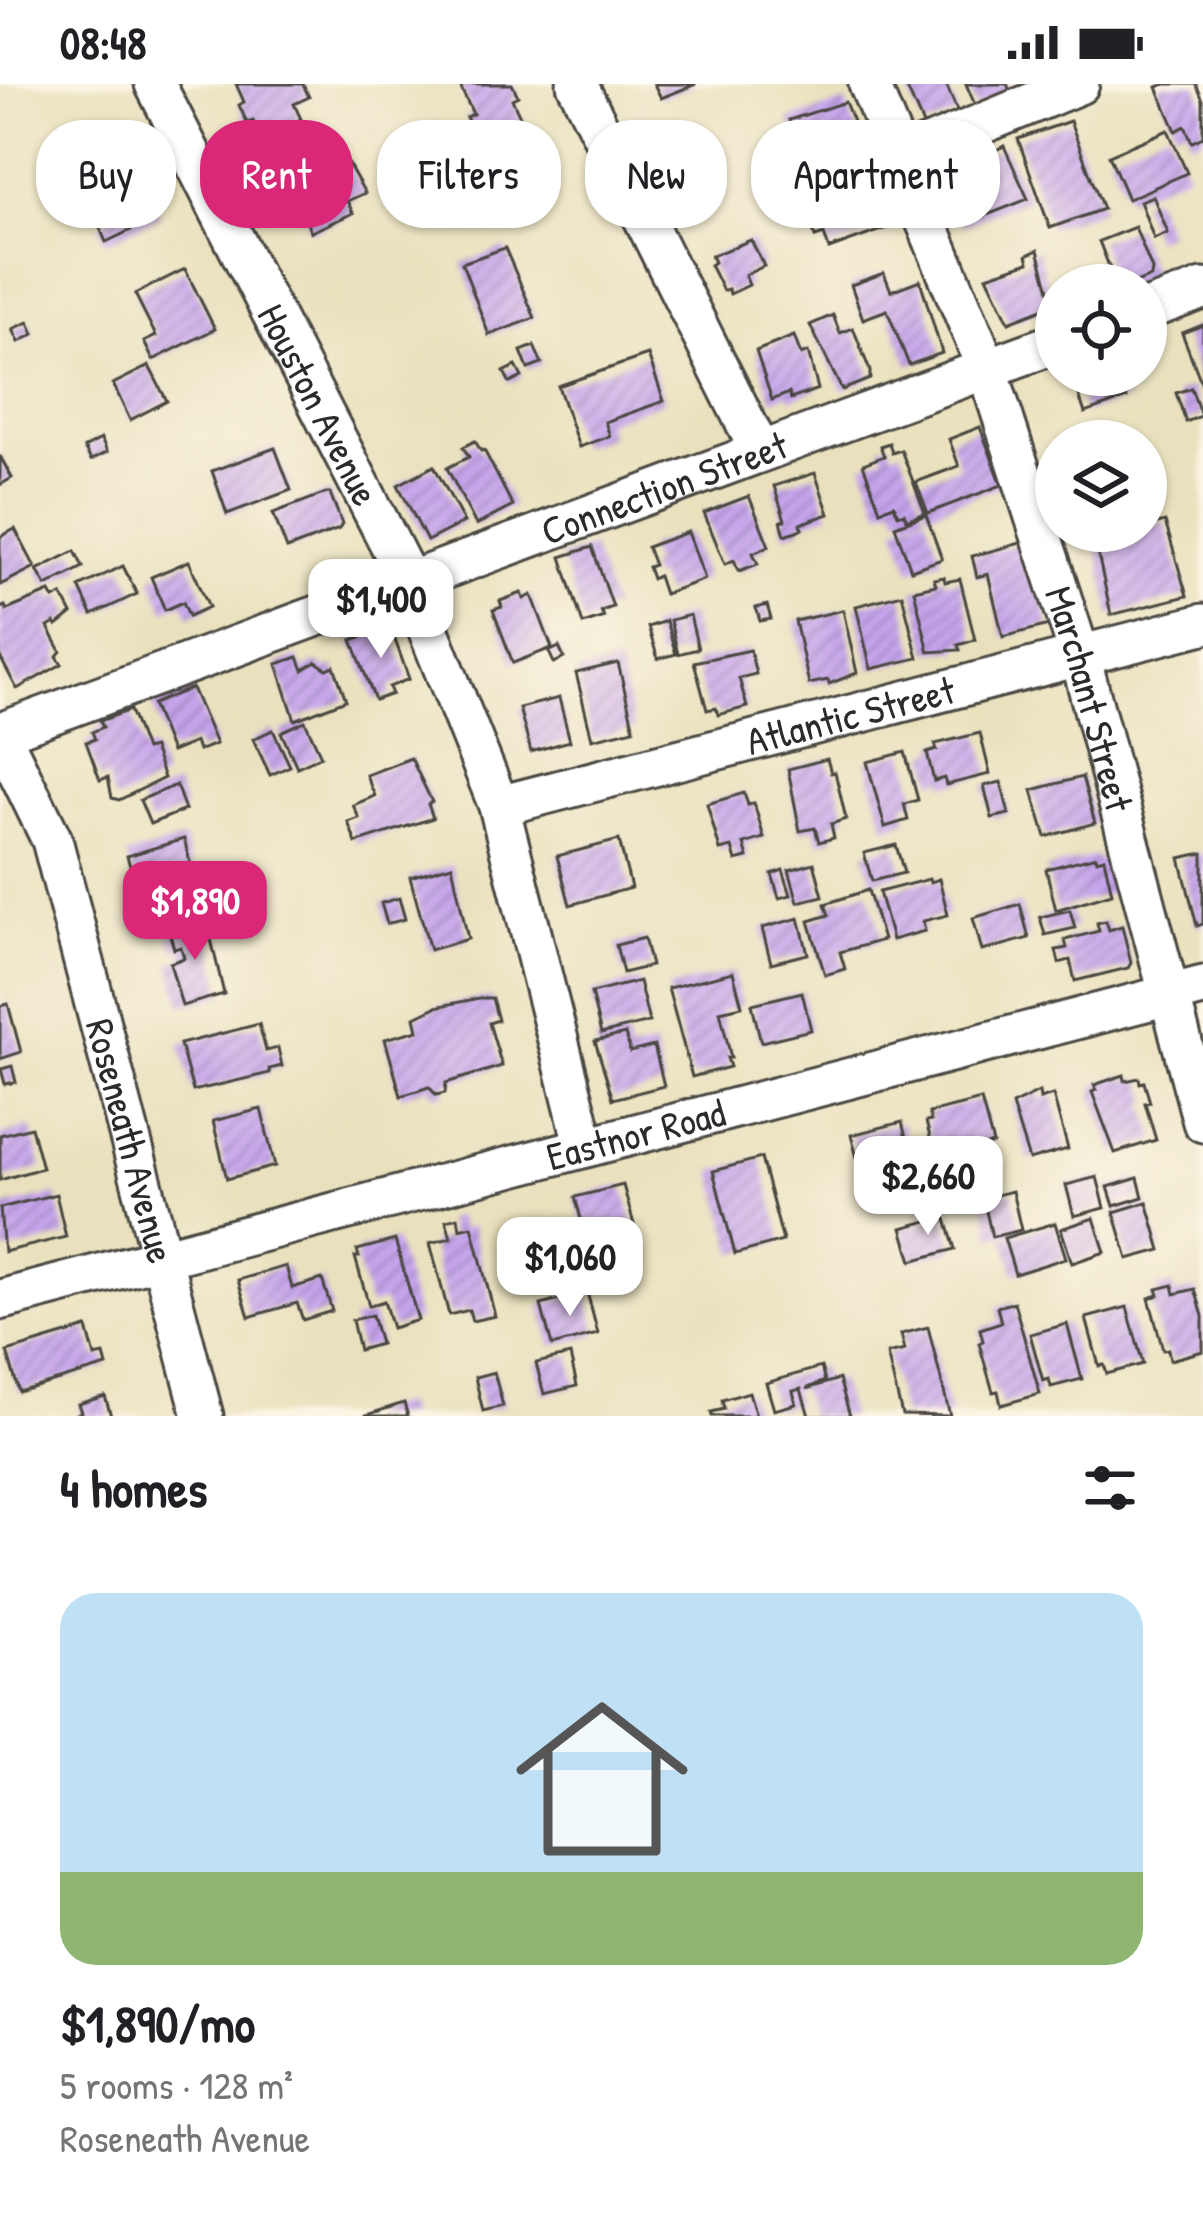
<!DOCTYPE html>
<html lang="en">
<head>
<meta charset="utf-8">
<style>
  :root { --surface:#fff; --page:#f6f6f6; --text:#202124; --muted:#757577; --line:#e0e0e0; --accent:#db2777 }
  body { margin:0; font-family:"Patrick Hand",sans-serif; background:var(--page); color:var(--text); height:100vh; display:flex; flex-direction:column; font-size:45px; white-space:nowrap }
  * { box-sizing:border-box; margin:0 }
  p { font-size:39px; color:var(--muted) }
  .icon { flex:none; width:66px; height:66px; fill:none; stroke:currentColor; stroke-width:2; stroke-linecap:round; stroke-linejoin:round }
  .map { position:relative; height:1332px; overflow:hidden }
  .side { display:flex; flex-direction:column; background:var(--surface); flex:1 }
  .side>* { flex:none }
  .hud { position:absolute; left:36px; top:36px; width:1131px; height:108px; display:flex; gap:24px }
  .controls { position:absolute; left:1035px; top:180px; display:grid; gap:24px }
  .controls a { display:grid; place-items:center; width:132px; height:132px; border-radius:50%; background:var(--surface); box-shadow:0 3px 9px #0004; font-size:60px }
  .price { position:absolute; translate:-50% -102px; padding:0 27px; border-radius:24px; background:#fff; color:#222; font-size:39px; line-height:78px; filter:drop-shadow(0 3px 6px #0008) }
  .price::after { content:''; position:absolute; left:50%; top:72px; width:36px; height:27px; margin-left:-18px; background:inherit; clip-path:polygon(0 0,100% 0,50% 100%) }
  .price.on { background:var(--accent); color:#fff }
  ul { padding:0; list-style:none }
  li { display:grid; align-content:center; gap:24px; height:636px; padding:0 60px }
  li+li { border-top:3px solid var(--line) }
  li span { display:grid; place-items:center; height:372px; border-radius:36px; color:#555 }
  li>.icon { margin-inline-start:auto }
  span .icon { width:216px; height:216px; fill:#fffc; stroke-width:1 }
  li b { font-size:51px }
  h2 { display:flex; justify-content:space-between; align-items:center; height:144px; padding:0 60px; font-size:51px }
  .chip { padding:0 42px; border-radius:48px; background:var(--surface); box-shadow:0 3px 9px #0004; font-size:42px; line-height:108px }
  .chip.on { background:var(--accent); color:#fff }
  .status { display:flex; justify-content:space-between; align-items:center; height:84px; padding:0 60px; background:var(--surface); direction:ltr }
  .status svg { height:33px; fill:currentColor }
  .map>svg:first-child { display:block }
  .building { fill:url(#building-hatch) }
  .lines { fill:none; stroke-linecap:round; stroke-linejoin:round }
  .street-casing { stroke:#484641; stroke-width:45 }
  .street { stroke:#fff; stroke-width:39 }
  .labels { text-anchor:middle; stroke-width:12; stroke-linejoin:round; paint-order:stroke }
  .street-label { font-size:39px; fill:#2b2b2b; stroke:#fcf5e5 }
</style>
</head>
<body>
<div class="status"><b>08:48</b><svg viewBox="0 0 49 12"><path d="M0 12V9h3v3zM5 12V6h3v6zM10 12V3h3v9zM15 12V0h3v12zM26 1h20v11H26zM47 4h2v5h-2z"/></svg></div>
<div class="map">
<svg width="1203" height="1332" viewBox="0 0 1203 1332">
  <defs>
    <pattern id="building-hatch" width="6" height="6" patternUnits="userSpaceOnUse" patternTransform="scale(3)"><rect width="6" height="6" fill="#c6a4ec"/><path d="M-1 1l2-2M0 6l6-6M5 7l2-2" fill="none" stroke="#a186bf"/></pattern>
  </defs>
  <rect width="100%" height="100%" fill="#fcf5e5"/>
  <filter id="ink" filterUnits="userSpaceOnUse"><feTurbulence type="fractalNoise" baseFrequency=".00833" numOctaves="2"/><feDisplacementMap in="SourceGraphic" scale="24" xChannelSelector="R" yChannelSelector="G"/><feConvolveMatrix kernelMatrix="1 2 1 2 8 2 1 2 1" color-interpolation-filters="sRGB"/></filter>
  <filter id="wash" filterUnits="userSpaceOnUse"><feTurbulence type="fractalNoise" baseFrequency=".004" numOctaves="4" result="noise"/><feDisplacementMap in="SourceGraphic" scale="48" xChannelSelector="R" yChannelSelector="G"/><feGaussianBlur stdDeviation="2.7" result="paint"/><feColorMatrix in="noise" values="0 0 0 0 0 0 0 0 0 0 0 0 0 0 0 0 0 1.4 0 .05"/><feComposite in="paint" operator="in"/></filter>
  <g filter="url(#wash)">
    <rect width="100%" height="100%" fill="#e9e1bd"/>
    <g id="blocks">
      <g class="building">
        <path d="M236,0h67l6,13 -15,7 7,15 -40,19 -8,-17 -6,2 -8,-18 5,-3z"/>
        <path d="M459,0h53l6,12 -6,3 15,33 -44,20 -17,-35 7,-3z"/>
        <path d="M654,0h42l-35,14z"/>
        <path d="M905,0h41l12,29 -34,14z"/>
        <path d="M966,0h41l4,9 -35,14z"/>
        <path d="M1165,0h31l7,16v37l-11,5 -7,-16 -9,5 -19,-44z"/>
        <path d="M845,18l13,32 -55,23 -14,-37z"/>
        <path d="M1070,37l33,88 -53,19 -32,-89z"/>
        <path d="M1168,46l19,43 -59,26 -19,-44z"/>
        <path d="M321,61l7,14 14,-6 23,40 -18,8 6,12 -42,19 -15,-34 -5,3 -11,-38z"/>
        <path d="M1004,62l24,53 -66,26 -21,-47z"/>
        <path d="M865,66l12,31 -55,21 -13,-34z"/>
        <path d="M133,75l27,57 -54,26 -7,-16 11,-6 -20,-41z"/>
        <path d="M876,110l7,19 6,-3 6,15 -66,24 -5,-15 -9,3 -6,-17z"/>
        <path d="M1153,112l15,37 -14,6 -14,-38z"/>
        <path d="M1135,143l17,43 -1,7 -20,8 -15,-1 -17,-43z"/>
        <path d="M751,156l13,26 -19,9 4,10 -19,9 -2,-5 -5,2 -13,-26 4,-3 -3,-6z"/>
        <path d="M505,164l30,70 -46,17 -27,-72z"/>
        <path d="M1038,166l15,55 -44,17 -22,-46 42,-14 -2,-7z"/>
        <path d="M185,185l30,60 -62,31 -9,-18 12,-6 -21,-42z"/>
        <path d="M884,189l7,18 29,-11 22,73 -33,12 -22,-55 -24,9 -12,-34z"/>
        <path d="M833,231l7,18 13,-5 17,43v8l-28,11 -32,-65z"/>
        <path d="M29,238l5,12 -15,8 -6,-13z"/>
        <path d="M1203,241v62l-21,-54z"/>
        <path d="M794,252l7,19 7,-3 10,37 -27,10 -2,-6 -17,7 -16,-49z"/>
        <path d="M534,262l8,18 -14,5 -7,-18z"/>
        <path d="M648,271l16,46 -59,21 5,14 -31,11 -21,-61z"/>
        <path d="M149,282l18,35 -37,19 -17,-36z"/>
        <path d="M516,282l6,11 -12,6 -6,-11z"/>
        <path d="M1119,291l8,23 -42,15 -13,-37z"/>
        <path d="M1191,304l10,28 -15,6 -10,-29z"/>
        <path d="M980,343l22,58 -74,28 -12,-31 43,-16 -10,-27z"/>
        <path d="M101,355l6,13 -16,8 -7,-12z"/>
        <path d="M475,357l6,10 3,-1 29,56 -37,19 -29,-57 22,-11 -6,-10z"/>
        <path d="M889,359l3,10 9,-3 24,63 -18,7 -3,-7 -6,2 -4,-10 -14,5 -17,-46 21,-8 -4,-10z"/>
        <path d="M275,364l16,42 -64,24 -15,-43z"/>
        <path d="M0,372l12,22 -12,7z"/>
        <path d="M434,382l30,56 -37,19 -29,-56z"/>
        <path d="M815,389l14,41 -29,10 2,5 -17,6 -4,-14 4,-1 -11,-34z"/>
        <path d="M326,409h4l12,31 -3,5 -52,20 -14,-36z"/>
        <path d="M749,412l20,50 -16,7 5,11 -19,7 -5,-11 -9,4 -21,-51z"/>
        <path d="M926,431l16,44 -31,11 -16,-44z"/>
        <path d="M1165,438l22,74 -76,19 -16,-75 51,-9v-4z"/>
        <path d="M15,445l20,38 -35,18v-48z"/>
        <path d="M688,448l17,47 -41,15 -6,-18 -6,3 -4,-12 6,-2 -7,-18z"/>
        <path d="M1028,457l21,84 -46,12 -15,-63 -11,3 -5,-21z"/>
        <path d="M592,463l21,60 -12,4 3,6 -21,7 -22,-67z"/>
        <path d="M75,467l8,16 -37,19 -9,-16z"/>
        <path d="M189,477l20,46 -20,9 -6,-14 -18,8 -14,-33z"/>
        <path d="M123,482l14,28 -45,21 -13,-28z"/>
        <path d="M944,493l1,5 15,-3 15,61 -17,5 2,5 -31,2 -15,-62 22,-5 -2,-6z"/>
        <path d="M50,508l4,7 8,-4 10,19 -15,12 -2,-3 -7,4 13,24 -4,5 5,8 -45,25 -17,-32v-49l5,-2 2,4z"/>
        <path d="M522,509l2,6 8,-4 20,53 -39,15 -20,-53 9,-3 -2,-6z"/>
        <path d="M902,510l16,64 -47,11 -15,-63z"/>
        <path d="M767,521l4,14 -11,2 -4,-13z"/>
        <path d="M843,526l14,63 -28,11 -1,-4 -19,4 -14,-63z"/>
        <path d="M690,531l8,34 -20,5 -8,-34z"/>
        <path d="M666,537l10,33 -18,5 -10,-32z"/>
        <path d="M390,542l19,53 -20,8 3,7 -17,6 -23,-60z"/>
        <path d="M559,563l5,11 -10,5 -5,-11z"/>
        <path d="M750,566l6,24 -17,4 8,29 -29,8 -2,-7 -9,2 -13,-48z"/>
        <path d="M298,573l5,13 13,-8 11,7 7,-3 12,34 -51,20 -18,-56z"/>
        <path d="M618,579l16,66 -42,10 -16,-66z"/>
        <path d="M192,604l24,56 -18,7 -3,-9 -24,10 -19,-48z"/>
        <path d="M559,614l11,43 -39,11 -12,-44z"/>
        <path d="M130,626l15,40 8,-2 11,30 -45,22 -7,-2 -4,-21 -8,3 -14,-38 9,-3 -3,-7 11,-5 -3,-6z"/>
        <path d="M305,637l16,35 -24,11 -16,-35z"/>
        <path d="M273,646l17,36 -20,9 -17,-36z"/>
        <path d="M980,649l10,41 -44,11 -2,-7 -10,3 -7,-28 10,-3 -2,-6z"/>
        <path d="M905,668l13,48 -14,4 4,16 -23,7 -18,-65z"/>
        <path d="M411,674l21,44 -4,2 5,14 -77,25 -8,-21 11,-4 -6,-13 22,-9 -9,-21z"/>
        <path d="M827,675l4,14 4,-1 11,47 -15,5 3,14 -15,4 -4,-14 -15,3 -12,-62z"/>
        <path d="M1082,693l13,46 -49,14 -14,-47z"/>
        <path d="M1001,698l8,32 -17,4 -8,-32z"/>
        <path d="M176,701l9,25 -35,14 -10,-24z"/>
        <path d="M744,709l4,12 6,-2 10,35 -20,6 4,14 -12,3 -4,-14 -12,3 -13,-46z"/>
        <path d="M184,755l9,35 29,-8 6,24 -78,22 -11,-38 -6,2 -6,-20z"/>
        <path d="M619,756l12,48 -61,17 -13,-49z"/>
        <path d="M896,761l8,28 -32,8 -8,-28z"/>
        <path d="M1203,769v71l-6,2 -17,-68z"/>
        <path d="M1096,772l1,4 7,-2 8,35 -56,17 -10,-41z"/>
        <path d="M814,779l9,33 -25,6 -9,-32z"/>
        <path d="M452,781l16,74 -38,11 -20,-73z"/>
        <path d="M783,786l8,25 -12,3 -7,-24z"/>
        <path d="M929,795l1,3 9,-3 9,36 -25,6 2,10 -33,9 -13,-48z"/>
        <path d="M868,806l15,50 -43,12 5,17 -20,6 -16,-54 20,-6 -4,-11z"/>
        <path d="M399,814l6,21 -18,5 -6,-21z"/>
        <path d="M1020,820l9,34 -47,13 -9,-33z"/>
        <path d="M1070,826l5,18 -30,7 -5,-18z"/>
        <path d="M206,834l18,76 -42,12 -12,-43 14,-5 -3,-11 -7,2 -6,-21z"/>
        <path d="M799,834l9,36 -37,9 -9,-35z"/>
        <path d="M1106,837l3,9 13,-4 9,37 -3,5 -53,13 -5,-21 -11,3 -3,-13 11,-2 -2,-8 34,-9 -2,-8z"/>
        <path d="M644,854l7,28 -28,7 -7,-28z"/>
        <path d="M733,888l9,34 -22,5 11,47h-4l3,9 -38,10 -24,-89z"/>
        <path d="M639,897l10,41 -48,12 -10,-41z"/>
        <path d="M802,908l9,38 -50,12 -9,-38z"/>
        <path d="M479,914h13l6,22 -9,3 13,43 -56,17 -1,10 -9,2 -7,-8 -28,9 -16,-57 33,-9 -3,-13 21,-10z"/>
        <path d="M8,920l13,48 -21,7v-53z"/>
        <path d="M259,940l7,27 12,-3 4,18 -13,3 1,4 -77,18 -13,-47z"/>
        <path d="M625,950l5,18 24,-6 10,40 -51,13 -18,-58z"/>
        <path d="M12,982l4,16 -11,2 -4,-15z"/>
        <path d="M1124,991l1,6 14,-3 1,5 4,-1 6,20 -5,1 11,37 -41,13 -23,-61 4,-2 -2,-5z"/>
        <path d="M1039,1008l1,7 13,-4 15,54 -39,11 -17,-55z"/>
        <path d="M981,1016l12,44 -8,2 5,17 -20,5 5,15 -21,6 -4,-17 -10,3 -14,-53 5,-1 -2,-8z"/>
        <path d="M261,1025l14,57 -48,13 -14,-58z"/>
        <path d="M902,1038l9,36 -7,2 6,25 -13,3 1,7 -18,5 -3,-11 -11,3 -15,-57z"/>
        <path d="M31,1043l11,41 -42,12v-45z"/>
        <path d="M761,1074l22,83 -48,13 -22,-83z"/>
        <path d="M1097,1093l8,31 -31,8 -8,-31z"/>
        <path d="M1138,1094l5,19 -29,9 -6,-19z"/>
        <path d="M623,1101l18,65 -48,13 -18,-66z"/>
        <path d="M1012,1107l9,39 -29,7 -9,-39z"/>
        <path d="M56,1110l10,43 -62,15 -4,-44z"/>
        <path d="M1147,1118l14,48 -33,9 -14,-47z"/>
        <path d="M945,1132l10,33 -43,12 -10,-33z"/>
        <path d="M458,1133l2,12 12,-3 23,90 -23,5 -3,-11 -20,5 -19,-72 21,-5 -5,-18z"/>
        <path d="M1094,1134l11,34 -33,11 -11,-34z"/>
        <path d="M1055,1139l11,35 -51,16 -11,-36z"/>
        <path d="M395,1156l23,80 -26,8 -8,-27 -15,5 -14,-49h4l-2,-7z"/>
        <path d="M286,1182l6,22 30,-9 10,32 -29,9 -6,-17 -48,14 -11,-37z"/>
        <path d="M1173,1201l2,9 20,-5 8,27v35l-33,9 -2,-11 -5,1 -14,-52 10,-3 -2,-6z"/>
        <path d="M587,1208l11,42 -46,12 -11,-41z"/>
        <path d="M1014,1218l26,92 -39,11 -3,-14 -5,1 -14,-49 4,-2 -3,-12 21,-7 -4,-15z"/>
        <path d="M1127,1223l16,57 -36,10 -3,-9 -5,1 -13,-48z"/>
        <path d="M372,1231l8,29 -21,6 -7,-30z"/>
        <path d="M1067,1240l15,55 -31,8 -2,-8 -6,2 -13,-47z"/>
        <path d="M928,1243l22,89 -48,-1 -15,-61 18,-4 -4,-16z"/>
        <path d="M87,1244l8,29 9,-2 3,11 -88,26 -12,-40z"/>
        <path d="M570,1271l7,31 -33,8 -8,-31z"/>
        <path d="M821,1283l4,14 -19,8 33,-10 11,37h-41l-8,-27 -8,2 3,13 -22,6 -8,-27z"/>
        <path d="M494,1288l9,34 -20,5 -8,-34z"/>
        <path d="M749,1308l7,24h-44l-1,-4 13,-3 -2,-9z"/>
        <path d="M105,1312l6,20h-38l8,-4 -3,-8z"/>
        <path d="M404,1319l4,13h-42v-1z"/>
      </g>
    </g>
  </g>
  <g filter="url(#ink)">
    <use href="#blocks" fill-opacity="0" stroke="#484641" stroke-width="3"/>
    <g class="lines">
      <defs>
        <g id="street">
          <path id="s1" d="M155,0l253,495 91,227 86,341"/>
          <path d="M577,0l183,367"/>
          <path id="s2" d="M869,0l118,284 93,288 123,466"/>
          <path d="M901,73l178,-73"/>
          <path d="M1146,226l57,-21"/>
          <path id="s3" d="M0,649l1056,-390"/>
          <path id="s4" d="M0,650l52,106 151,576"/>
          <path id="s5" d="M499,722l704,-182"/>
          <path id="s6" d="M0,1216l1203,-314"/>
        </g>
      </defs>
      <use href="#street" class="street-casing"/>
      <use href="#street" class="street"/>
    </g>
  </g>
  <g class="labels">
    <g class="street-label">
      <text dy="14" stroke="none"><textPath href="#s1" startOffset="360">Houston Avenue</textPath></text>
      <text dy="14" stroke="none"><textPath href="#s3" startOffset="708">Connection Street</textPath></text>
      <text dy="14" stroke="none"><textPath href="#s2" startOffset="654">Marchant Street</textPath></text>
      <text dy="14" stroke="none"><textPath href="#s5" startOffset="363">Atlantic Street</textPath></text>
      <text dy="14" stroke="none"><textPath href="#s6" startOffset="657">Eastnor Road</textPath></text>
      <text dy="14" stroke="none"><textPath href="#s4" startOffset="429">Roseneath Avenue</textPath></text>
    </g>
  </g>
</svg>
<div class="controls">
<a><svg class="icon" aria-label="locate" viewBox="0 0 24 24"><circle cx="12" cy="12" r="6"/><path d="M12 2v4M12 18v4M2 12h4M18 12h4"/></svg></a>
<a><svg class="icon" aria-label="layers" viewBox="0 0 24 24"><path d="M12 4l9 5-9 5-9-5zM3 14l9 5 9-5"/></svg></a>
</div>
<b class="price" style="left:381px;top:577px">$1,400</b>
<b class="price on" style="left:195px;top:879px">$1,890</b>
<b class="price" style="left:928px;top:1154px">$2,660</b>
<b class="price" style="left:570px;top:1235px">$1,060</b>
<div class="hud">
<a class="chip">Buy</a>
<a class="chip on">Rent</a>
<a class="chip">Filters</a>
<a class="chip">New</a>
<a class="chip">Apartment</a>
</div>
</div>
<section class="side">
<h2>4 homes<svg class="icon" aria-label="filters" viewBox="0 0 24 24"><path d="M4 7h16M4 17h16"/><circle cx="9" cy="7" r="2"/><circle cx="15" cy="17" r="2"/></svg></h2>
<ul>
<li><span style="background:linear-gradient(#bfe0f5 75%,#8fb573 0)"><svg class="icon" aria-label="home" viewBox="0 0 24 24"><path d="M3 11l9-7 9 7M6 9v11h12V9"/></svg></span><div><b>$1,890/mo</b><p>5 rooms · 128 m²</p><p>Roseneath Avenue</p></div></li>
</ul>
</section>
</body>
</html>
